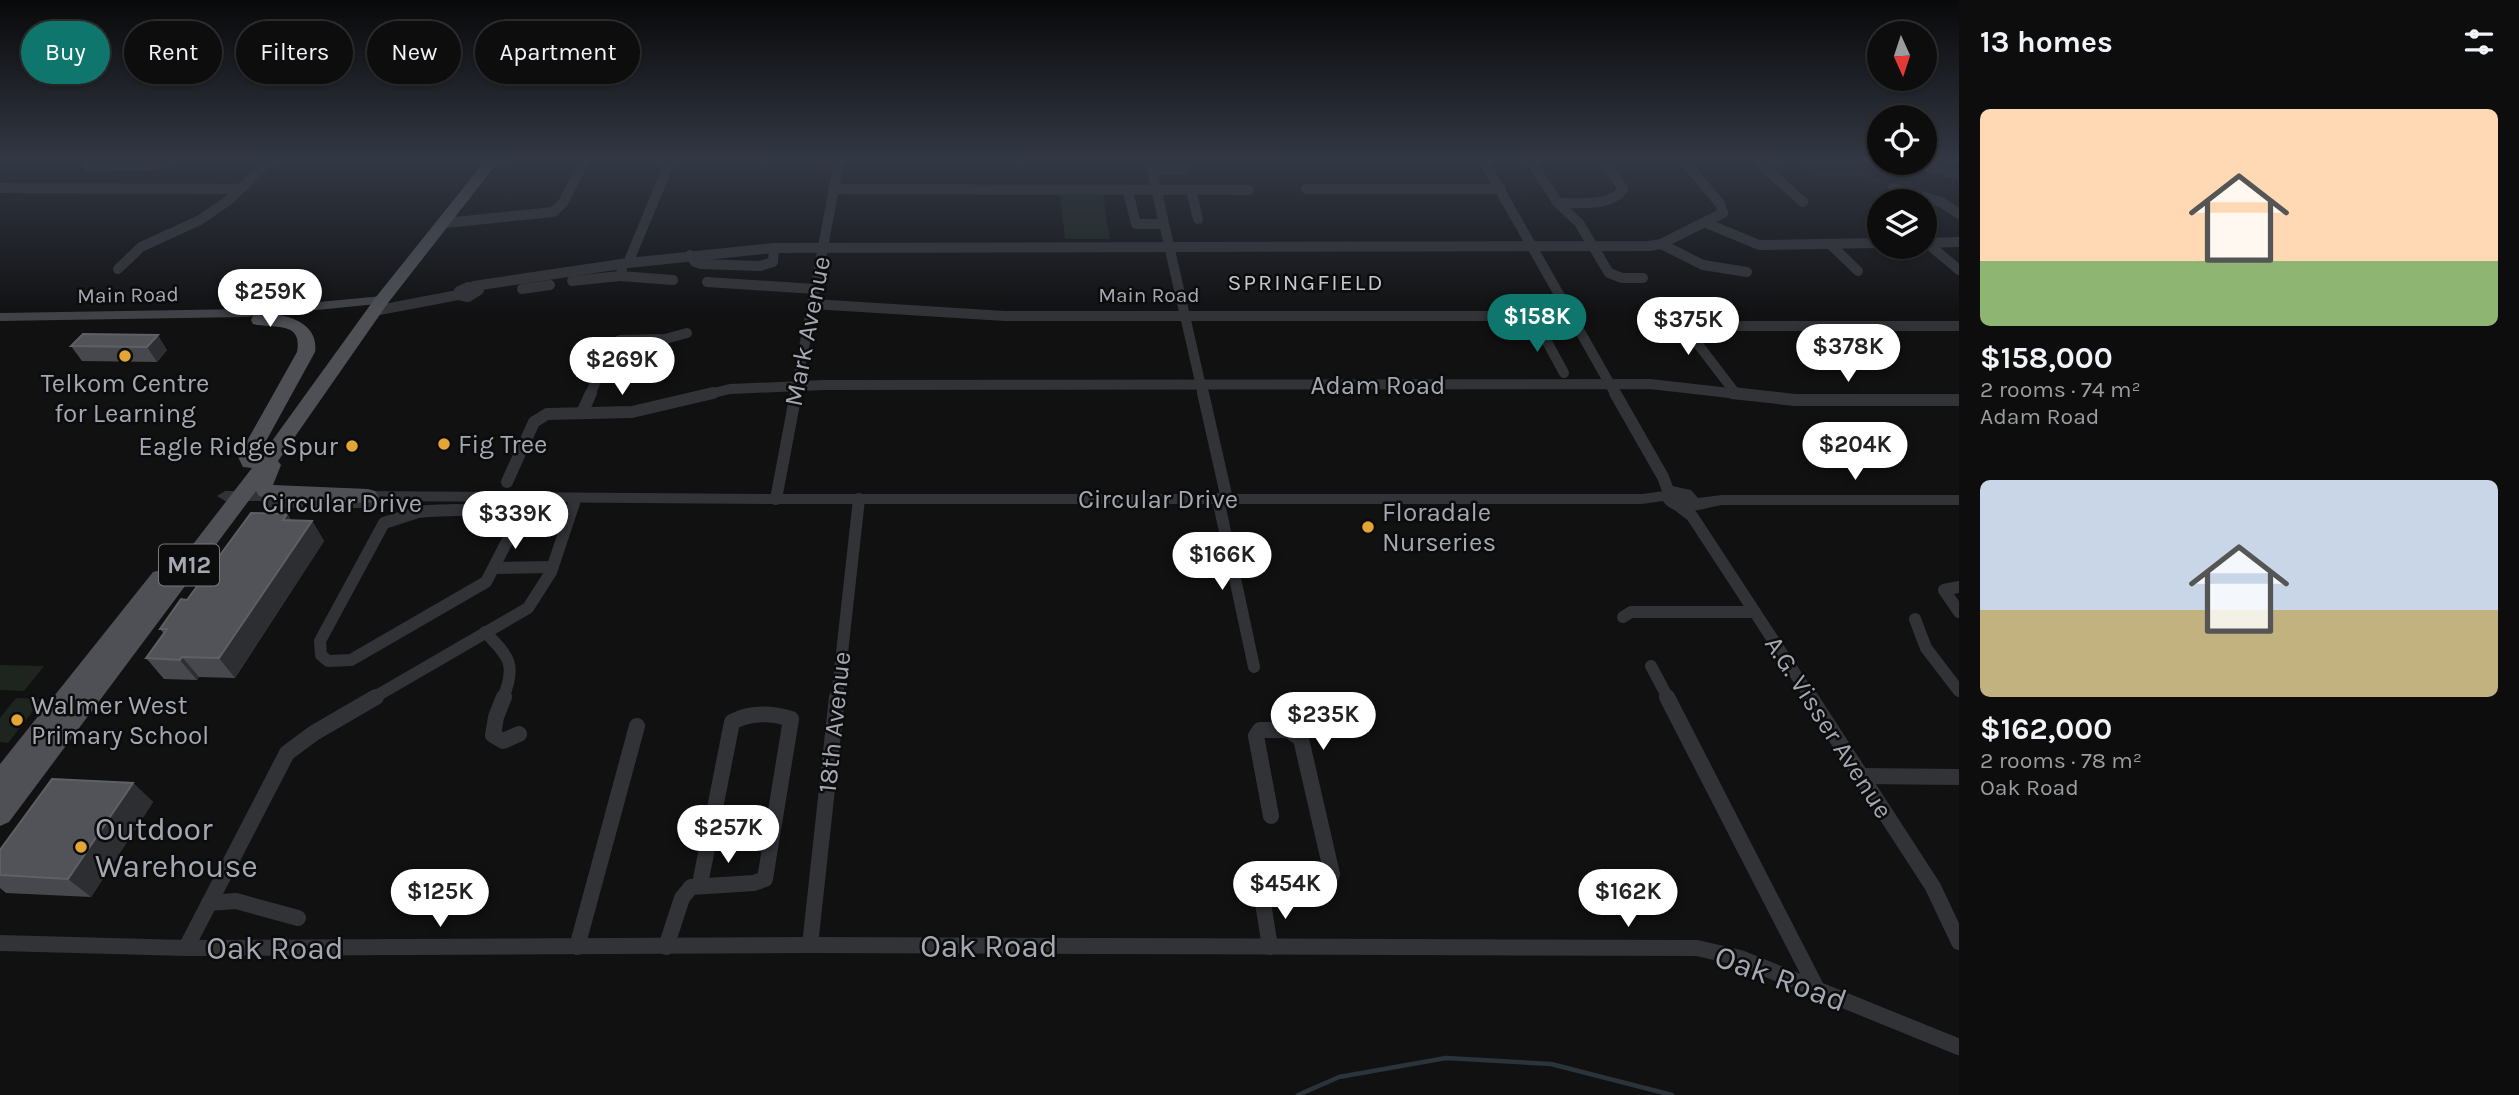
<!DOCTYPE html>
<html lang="en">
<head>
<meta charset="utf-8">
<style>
  :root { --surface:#0d0d0e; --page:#161617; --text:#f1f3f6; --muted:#9a9c9e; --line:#2d2d2e; --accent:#0f766e }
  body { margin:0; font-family:Karla,sans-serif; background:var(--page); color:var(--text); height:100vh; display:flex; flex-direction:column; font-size:26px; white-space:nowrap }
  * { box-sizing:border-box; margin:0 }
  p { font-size:23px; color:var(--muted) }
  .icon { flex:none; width:38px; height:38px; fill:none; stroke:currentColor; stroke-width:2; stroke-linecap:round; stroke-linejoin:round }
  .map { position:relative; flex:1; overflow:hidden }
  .sheet { display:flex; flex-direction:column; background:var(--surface); width:560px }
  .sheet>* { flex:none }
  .hud { position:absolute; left:21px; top:21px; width:665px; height:63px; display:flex; gap:14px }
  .needle { width:46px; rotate:177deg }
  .tools { position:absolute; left:1867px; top:21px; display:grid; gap:14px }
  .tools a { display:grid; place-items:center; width:70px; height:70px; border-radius:50%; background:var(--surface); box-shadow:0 2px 5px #0004,0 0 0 2px var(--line); font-size:35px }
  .price { position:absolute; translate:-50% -60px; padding:0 16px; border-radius:24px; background:#fff; color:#222; font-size:23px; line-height:46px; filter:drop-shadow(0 2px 4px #0008) }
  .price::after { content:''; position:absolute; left:50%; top:42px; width:21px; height:16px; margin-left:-10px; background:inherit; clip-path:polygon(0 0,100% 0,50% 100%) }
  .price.current { background:var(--accent); color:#fff }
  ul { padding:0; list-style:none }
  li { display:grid; align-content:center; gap:14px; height:371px; padding:0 21px }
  li span { display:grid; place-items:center; height:217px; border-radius:10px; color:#555 }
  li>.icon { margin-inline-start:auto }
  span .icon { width:126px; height:126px; fill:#fffc; stroke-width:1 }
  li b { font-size:30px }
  h2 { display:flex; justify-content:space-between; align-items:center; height:84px; padding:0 21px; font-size:30px }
  .chip { padding:0 24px; border-radius:32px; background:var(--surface); box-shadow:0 2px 5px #0004,0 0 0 2px var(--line); font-size:24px; line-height:63px }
  .chip.current { background:var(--accent); color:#fff }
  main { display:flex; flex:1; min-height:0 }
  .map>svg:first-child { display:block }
  .green { fill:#1e251e }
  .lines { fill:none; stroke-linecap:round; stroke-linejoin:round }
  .stream { stroke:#2b343a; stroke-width:4.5 }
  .minor-far2 { stroke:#323337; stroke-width:10 }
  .minor-far1 { stroke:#323337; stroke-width:12 }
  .minor { stroke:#323337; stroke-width:16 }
  .tertiary { fill:#323337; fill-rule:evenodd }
  .secondary { fill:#404247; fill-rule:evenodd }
  .primary { fill:#4e5056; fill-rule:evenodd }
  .wall { fill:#47484d }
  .shaded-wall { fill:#2d2e31 }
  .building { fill:#515358; stroke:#5e6066; stroke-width:2 }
  .poi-dot { fill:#e4a537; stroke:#0c0c0d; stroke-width:2.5 }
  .labels { text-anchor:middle; stroke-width:5; stroke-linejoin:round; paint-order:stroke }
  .far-street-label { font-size:21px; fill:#a3a8b2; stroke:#0c0c0d }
  .far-neighbourhood-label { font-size:23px; letter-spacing:2px; fill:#c4c7ce; stroke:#0c0c0d }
  .shield { fill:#0c0c0d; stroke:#767980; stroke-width:2 }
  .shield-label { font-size:24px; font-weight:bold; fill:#a3a8b2 }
  .street-label { font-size:26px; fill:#a3a8b2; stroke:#0c0c0d }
  .poi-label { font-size:26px; fill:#a3a8b2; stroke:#0c0c0d; text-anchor:start }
  .near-poi-label { font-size:32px; fill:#a3a8b2; stroke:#0c0c0d; text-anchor:start }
  .near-street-label { font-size:32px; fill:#a3a8b2; stroke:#0c0c0d }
</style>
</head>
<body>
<main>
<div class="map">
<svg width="1959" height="1095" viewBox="0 0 1959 1095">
  <rect width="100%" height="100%" fill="#111112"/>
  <g class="green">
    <path d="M1799,162h45l38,21h-9l-12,-5 -43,1z"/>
    <path d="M1060,194h43l7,45h-45z"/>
    <path d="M0,665l44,1 -20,25 -24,-1z"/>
    <path d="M16,698l26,1 -34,44 -8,-1v-24z"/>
  </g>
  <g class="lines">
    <path class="stream" d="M1298,1095l41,-18 107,-19 105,6 121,31"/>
    <g class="minor-far2">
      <path d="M89,162l-2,4 68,-1 15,-3"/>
      <path d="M1150,162l53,233"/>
      <path d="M1484,162l132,233"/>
      <path d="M1531,162l27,41 21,20 30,50 13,5h21"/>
      <path d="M1758,162l45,40"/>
      <path d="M1914,163l45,12"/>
      <path d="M1152,170h29l4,-2 -2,-6"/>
      <path d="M0,188l240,1"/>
      <path d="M1893,188l48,14 18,12"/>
      <path d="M833,189l416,1"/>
      <path d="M1306,189h195"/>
      <path d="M1191,190l7,29"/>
      <path d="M1129,196l7,28h28"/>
      <path d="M1558,203c18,0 54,4 65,-14l-18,-27"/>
      <path d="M445,223l108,-11 10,-9 21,-41"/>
      <path d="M1706,223l53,22 121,-2"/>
      <path d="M1925,243l34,-1"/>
      <path d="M1927,243l32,27"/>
      <path d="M1661,244l42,21 44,7"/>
      <path d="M1830,244l28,27"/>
      <path d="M690,255l5,7 6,2 59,2 13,-4 1,-14"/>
      <path d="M628,263l42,-101"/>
      <path d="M118,269l23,-22 59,-27 29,-20 39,-38"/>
      <path d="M622,270l-2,6 53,4"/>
      <path d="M572,281l48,-5"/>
      <path d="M707,282l108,7"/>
      <path d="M474,286l154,-23 146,-15 875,-2 12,-2 62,-31 -3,-9 -35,-42"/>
      <path d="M468,287l11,3 -11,7 -10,-2 1,-4z"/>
      <path d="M522,289l28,-4"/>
      <path d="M813,304l192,12h566"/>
      <path d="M374,311l84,-16"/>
      <path d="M1533,316l31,57"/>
      <path d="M1736,394l-45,-59 1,-6 11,-3h256"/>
      <path d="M590,395l21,-50 9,-5 45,-1 22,-6"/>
      <path d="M705,395l25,-6 94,-4 826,-1 97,11"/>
      <path d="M795,395l44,-233"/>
    </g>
    <g class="minor-far1">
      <path d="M1203,393l24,106"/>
      <path d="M1615,393l48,84 6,16"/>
      <path d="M1732,393l63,7h164"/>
      <path d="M582,413l9,-20"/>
      <path d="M507,482l27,-60 13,-8 85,-2 81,-19"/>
      <path d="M776,499l20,-106"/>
      <path d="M1218,499l36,168"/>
      <path d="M1679,506l13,10 119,182"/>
      <path d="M418,512c23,-2 83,-7 97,14l-29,56 -135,78 -23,1 -7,-6 -1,-14 64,-118z"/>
      <path d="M494,568l57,-1"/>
      <path d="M1959,587l-15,3 15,22"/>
      <path d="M1623,617l8,-5h122"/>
      <path d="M1915,619l11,29 33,43"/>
      <path d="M485,632c24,25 32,32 18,66"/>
      <path d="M1651,666l17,32"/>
      <path d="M373,698l155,-90 23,-36 23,-69"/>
      <path d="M837,698l22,-199"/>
    </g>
    <g class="minor">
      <path d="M504,697l-8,20 -3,18 10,6 16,-7"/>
      <path d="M1667,697l150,292"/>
      <path d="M1810,697l123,190 26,55"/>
      <path d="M1861,776l98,1"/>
      <path d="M209,903l27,-2 62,17"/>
      <path d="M0,943l186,5 624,-3 887,3 43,10 219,89"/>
      <path d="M810,945l27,-248"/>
      <path d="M577,947l60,-221"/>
      <path d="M666,947l16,-49 9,-11 63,-4 11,-4 26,-160c-19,-6 -41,-7 -59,3l-32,162"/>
      <path d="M1270,947l-9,-57 3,-6 7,-3h58l3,-7 -31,-135 -12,-9h-29l-4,6 15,80"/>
      <path d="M186,948l101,-195 27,-20 62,-36"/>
    </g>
    <path class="tertiary" d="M1672,486l19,4 7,8 24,-3h237v10h-237c-19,3 -46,15 -59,-4l-21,3h-866l-399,-3 -2,6 -5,1h-103l-5,-1 -1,-6h-36l-8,-5 8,-5h54l5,1 1,6h66l1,-6 5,-1 419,3h866l22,-3z"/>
    <path class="secondary" d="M382,296l7,4 -2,3 -141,14 -246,4v-8l246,-4z"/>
    <path class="primary" d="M484,162h14l-110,141 -110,158 3,4 -8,20 95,4 7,2 3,5 -3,5 -7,2 -102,-5 -7,-2 -3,-5 -247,331 -9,4v-62l153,-192 8,-2 9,4 82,-106 -9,-1 -5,-10 59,-105c6,-32 -24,-23 -44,-28l-2,-4 2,-4c25,-6 67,4 62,36l-55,100 -1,7 117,-162z"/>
  </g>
  <g class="wall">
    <path d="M83,334l84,16 -10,12 -75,-1 -11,-15z"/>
    <path d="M287,514l4,6 21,1 12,20 -89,137 -36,-1 -2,3 -33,-1 -18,-21 18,-24 -4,-5 27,-29z"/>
    <path d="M133,783l20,19 -62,95 -85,-4 -6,-5v-38z"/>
  </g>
  <g class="shaded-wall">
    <path d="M158,335l9,15 -10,12 -10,-15z"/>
    <path d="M287,514l13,20 -17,-14z"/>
    <path d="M312,521l12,20 -89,137 -16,-20z"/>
    <path d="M182,657l17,20 -2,3 -17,-20z"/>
    <path d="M133,783l20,19 -62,95 -23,-18z"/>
  </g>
  <g class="building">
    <path d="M83,334l75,1 -11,12 -76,-1z"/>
    <path d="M251,513l36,1 -4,6 29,1 -93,137 -37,-1 -2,3 -34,-2 21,-29h-7l21,-30 6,1z"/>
    <path d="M52,779l81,4 -65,96 -68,-4v-25z"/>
  </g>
  <linearGradient id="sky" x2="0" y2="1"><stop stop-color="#09090a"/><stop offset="0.51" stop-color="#323844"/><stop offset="1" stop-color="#323844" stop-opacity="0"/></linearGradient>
  <rect width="1959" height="315" fill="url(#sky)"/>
  <g class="poi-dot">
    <circle cx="125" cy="356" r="7"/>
    <circle cx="444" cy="444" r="7"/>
    <circle cx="352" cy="446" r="7"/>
    <circle cx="1368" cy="527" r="7"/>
    <circle cx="17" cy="720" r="7"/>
    <circle cx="81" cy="847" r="7"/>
  </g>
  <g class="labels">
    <g class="far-street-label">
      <text transform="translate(128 295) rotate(-1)" y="7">Main Road</text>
      <text x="1149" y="302">Main Road</text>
    </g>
    <g class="far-neighbourhood-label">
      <text x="1306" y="290">SPRINGFIELD</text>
    </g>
    <rect class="shield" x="159" y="544.5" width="60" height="41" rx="5"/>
    <g class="shield-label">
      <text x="189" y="573">M12</text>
    </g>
    <g class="street-label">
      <text transform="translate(807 331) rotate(-79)" y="9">Mark Avenue</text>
      <text x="1378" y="394">Adam Road</text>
      <text x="1158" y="508">Circular Drive</text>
      <text x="342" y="512">Circular Drive</text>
      <text transform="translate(834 722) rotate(-84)" y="9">18th Avenue</text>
      <text transform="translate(1829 727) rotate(57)" y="9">A.G. Visser Avenue</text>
    </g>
    <g class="poi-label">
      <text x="125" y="392" text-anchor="middle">Telkom Centre<tspan x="125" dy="30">for Learning</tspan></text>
      <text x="458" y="453">Fig Tree</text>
      <text x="338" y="455" text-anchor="end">Eagle Ridge Spur</text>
      <text x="1382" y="521">Floradale<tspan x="1382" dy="30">Nurseries</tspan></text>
      <text x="31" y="714">Walmer West<tspan x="31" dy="30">Primary School</tspan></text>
    </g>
    <g class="near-poi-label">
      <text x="95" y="840">Outdoor<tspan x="95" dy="37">Warehouse</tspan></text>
    </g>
    <g class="near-street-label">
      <text x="989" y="957">Oak Road</text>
      <text x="275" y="959">Oak Road</text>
      <text transform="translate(1781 978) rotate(20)" y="11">Oak Road</text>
    </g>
  </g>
</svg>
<div class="tools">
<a><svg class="needle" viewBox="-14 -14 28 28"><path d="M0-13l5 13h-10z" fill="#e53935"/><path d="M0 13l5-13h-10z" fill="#9a9c9e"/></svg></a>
<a><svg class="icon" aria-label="locate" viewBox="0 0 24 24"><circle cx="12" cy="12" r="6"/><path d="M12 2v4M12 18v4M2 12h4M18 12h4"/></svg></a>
<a><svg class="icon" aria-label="layers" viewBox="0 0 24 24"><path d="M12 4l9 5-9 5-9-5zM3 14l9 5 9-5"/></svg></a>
</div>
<b class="price" style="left:270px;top:329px">$259K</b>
<b class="price current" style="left:1537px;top:354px">$158K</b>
<b class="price" style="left:1688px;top:357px">$375K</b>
<b class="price" style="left:1848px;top:384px">$378K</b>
<b class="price" style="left:622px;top:397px">$269K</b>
<b class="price" style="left:1855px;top:482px">$204K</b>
<b class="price" style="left:515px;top:551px">$339K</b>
<b class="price" style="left:1222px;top:592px">$166K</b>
<b class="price" style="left:1323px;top:752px">$235K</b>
<b class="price" style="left:728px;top:865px">$257K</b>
<b class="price" style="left:1285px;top:921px">$454K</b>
<b class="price" style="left:440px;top:929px">$125K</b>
<b class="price" style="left:1628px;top:929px">$162K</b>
<div class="hud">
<a class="chip current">Buy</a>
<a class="chip">Rent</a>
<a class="chip">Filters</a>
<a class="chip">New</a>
<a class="chip">Apartment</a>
</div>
</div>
<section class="sheet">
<h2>13 homes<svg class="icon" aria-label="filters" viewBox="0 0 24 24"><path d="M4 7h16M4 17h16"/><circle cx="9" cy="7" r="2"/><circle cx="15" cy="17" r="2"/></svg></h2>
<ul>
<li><span style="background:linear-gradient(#ffd9b3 70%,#8fb573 0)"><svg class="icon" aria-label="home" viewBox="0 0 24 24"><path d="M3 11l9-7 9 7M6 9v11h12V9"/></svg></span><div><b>$158,000</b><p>2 rooms · 74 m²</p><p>Adam Road</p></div></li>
<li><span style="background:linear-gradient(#c9d6e8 60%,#c2b280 0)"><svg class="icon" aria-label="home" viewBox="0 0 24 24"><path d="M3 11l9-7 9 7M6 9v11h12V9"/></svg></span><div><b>$162,000</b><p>2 rooms · 78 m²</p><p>Oak Road</p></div></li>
</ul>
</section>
</main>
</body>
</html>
